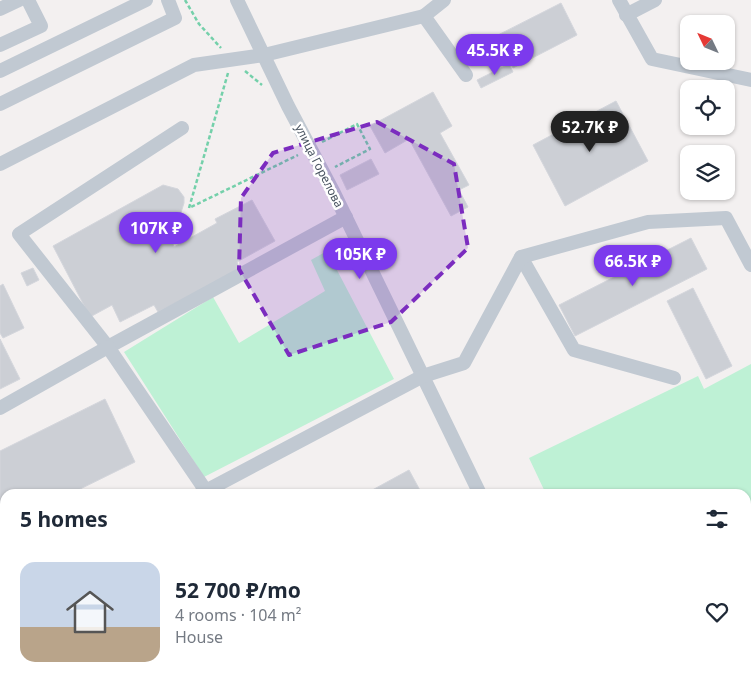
<!DOCTYPE html>
<html lang="en">
<head>
<meta charset="utf-8">
<style>
  :root { --surface:#fff; --page:#f2f2f3; --text:#1f2937; --muted:#747a83; --line:#e0e1e3; --accent:#7c3aed }
  body { margin:0; font-family:"Noto Sans",sans-serif; background:var(--page); color:var(--text); height:100vh; display:flex; flex-direction:column; font-size:19px; white-space:nowrap }
  * { box-sizing:border-box; margin:0 }
  p { font-size:16px; color:var(--muted) }
  .icon { flex:none; width:28px; height:28px; fill:none; stroke:currentColor; stroke-width:2; stroke-linecap:round; stroke-linejoin:round }
  .map { position:relative; flex:1; overflow:hidden }
  .details { position:absolute; left:0px; top:489px; width:751px; height:196px; display:flex; flex-direction:column; background:var(--surface); border-radius:15px 15px 0 0; box-shadow:0 1px 4px #0004 }
  .details>* { flex:none }
  .needle { width:32px; rotate:313deg }
  .tools { position:absolute; left:680px; top:15px; display:grid; gap:10px }
  .tools a { display:grid; place-items:center; width:55px; height:55px; border-radius:10px; background:var(--surface); box-shadow:0 1px 4px #0004; font-size:25px }
  .price { position:absolute; translate:-50% -42px; padding:0 11px; border-radius:18px; background:var(--accent); color:#fff; font-size:16px; line-height:32px; filter:drop-shadow(0 1px 2px #0008) }
  .price::after { content:''; position:absolute; left:50%; top:30px; width:15px; height:11px; margin-left:-8px; background:inherit; clip-path:polygon(0 0,100% 0,50% 100%) }
  .price.selected { background:#222; color:#fff }
  ul { padding:0; list-style:none }
  li { display:flex; align-items:center; gap:15px; height:125px; padding:0 20px }
  li+li { border-top:1px solid var(--line) }
  li span { display:grid; place-items:center; flex:none; width:140px; height:100px; border-radius:15px; color:#555 }
  li>.icon { margin-inline-start:auto }
  span .icon { width:60px; height:60px; fill:#fffc; stroke-width:1 }
  li b { font-size:21px }
  h2 { display:flex; justify-content:space-between; align-items:center; height:60px; padding:0 20px; font-size:21px }
  .map>svg:first-child { display:block }
  .green { fill:#bef1d5 }
  .building { fill:#cccfd5; stroke:#d4d6dc }
  .lines { fill:none; stroke-linecap:round; stroke-linejoin:round }
  .path { stroke:#74d0aa; stroke-width:2.5; stroke-dasharray:4 2.5; stroke-linecap:butt }
  .minor { stroke:#c1c9d2; stroke-width:14 }
  .marked { fill:#7b2cbf; fill-opacity:0.2; stroke:#7b2cbf; stroke-width:4; stroke-dasharray:10 6; stroke-linejoin:round }
  .labels { text-anchor:middle; stroke-width:5; stroke-linejoin:round; paint-order:stroke }
  .street-label { font-size:12px; fill:#47525f; stroke:#fff }
</style>
</head>
<body>
<div class="map">
<svg width="751" height="684" viewBox="0 0 751 684">
  <rect width="100%" height="100%" fill="#f3f0f0"/>
  <g class="green">
    <path d="M327,251l67,128 -190,98 -80,-125 89,-55 26,46 86,-52 -14,-31z"/>
    <path d="M751,364v158l-4,2 4,8v26l-5,2v-66h-200l-17,-36 169,-82 6,13z"/>
  </g>
  <g class="building">
    <path d="M561,3l16,32 -64,33 -17,-32z"/>
    <path d="M509,64l4,8 -32,16 -4,-8z"/>
    <path d="M433,92l19,34 -12,7 29,52 -10,5 9,17 -17,9 -42,-77 -24,14 -15,-27z"/>
    <path d="M616,101l32,60 -83,45 -32,-61z"/>
    <path d="M371,159l8,15 -32,16 -7,-15z"/>
    <path d="M163,185l15,4 6,8v6l-12,38 2,6 43,-24 -2,-4 37,-19 23,41 -38,21 3,8 -82,42 -4,-7 -34,17 -8,-17 -22,12 -37,-71z"/>
    <path d="M691,238l16,31 -132,67 -16,-31z"/>
    <path d="M33,268l6,12 -12,6 -6,-13z"/>
    <path d="M3,284l21,44 -21,10 -3,-5v-47z"/>
    <path d="M693,288l39,78 -26,13 -39,-78z"/>
    <path d="M0,339l20,40 -20,10z"/>
    <path d="M105,399l30,63 -65,32h-65v31l-5,3v-77z"/>
    <path d="M409,470l13,24h-57z"/>
    <path d="M5,617v40l-5,3v-40z"/>
    <path d="M59,680h444l2,4h-454z"/>
  </g>
  <g class="lines">
    <g class="path">
      <path d="M185,0l14,24 22,24"/>
      <path d="M245,71l17,14"/>
      <path d="M228,73l-39,135 109,-53"/>
      <path d="M322,142l35,-18 13,25 -35,18"/>
    </g>
    <g class="minor">
      <path d="M237,0l51,106 46,87 146,301"/>
      <path d="M444,0l-20,16 42,59"/>
      <path d="M619,0l33,59 99,21"/>
      <path d="M0,9l19,-9"/>
      <path d="M626,15l29,-15"/>
      <path d="M0,45l41,-19 -13,-26"/>
      <path d="M0,71l146,-71"/>
      <path d="M0,104l175,-86 -7,-18"/>
      <path d="M182,128l-163,106 89,113 238,-130"/>
      <path d="M0,164l194,-99 70,-10 160,-39"/>
      <path d="M521,257l53,93 100,28"/>
      <path d="M0,408l108,-61 98,144"/>
      <path d="M200,494l223,-118 41,-13 57,-106 127,-35 78,-4 25,47"/>
      <path d="M0,589l5,-2"/>
      <path d="M570,680l2,4"/>
    </g>
  </g>
  <path class="marked" d="M377,122l77,42 14,84 -77,74 -102,33 -50,-86 2,-71 32,-45z"/>
  <g class="labels">
    <g class="street-label">
      <text transform="translate(319 166) rotate(63)" y="4">улица Горелова</text>
    </g>
  </g>
</svg>
<div class="tools">
<a><svg class="needle" viewBox="-14 -14 28 28"><path d="M0-13l5 13h-10z" fill="#e53935"/><path d="M0 13l5-13h-10z" fill="#747a83"/></svg></a>
<a><svg class="icon" aria-label="locate" viewBox="0 0 24 24"><circle cx="12" cy="12" r="6"/><path d="M12 2v4M12 18v4M2 12h4M18 12h4"/></svg></a>
<a><svg class="icon" aria-label="layers" viewBox="0 0 24 24"><path d="M12 4l9 5-9 5-9-5zM3 14l9 5 9-5"/></svg></a>
</div>
<b class="price" style="left:495px;top:76px">45.5K ₽</b>
<b class="price selected" style="left:590px;top:153px">52.7K ₽</b>
<b class="price" style="left:156px;top:254px">107K ₽</b>
<b class="price" style="left:360px;top:280px">105K ₽</b>
<b class="price" style="left:633px;top:287px">66.5K ₽</b>
<section class="details">
<h2>5 homes<svg class="icon" aria-label="filters" viewBox="0 0 24 24"><path d="M4 7h16M4 17h16"/><circle cx="9" cy="7" r="2"/><circle cx="15" cy="17" r="2"/></svg></h2>
<ul>
<li><span style="background:linear-gradient(#c9d6e8 65%,#b9a48a 0)"><svg class="icon" aria-label="home" viewBox="0 0 24 24"><path d="M3 11l9-7 9 7M6 9v11h12V9"/></svg></span><div><b>52 700 ₽/mo</b><p>4 rooms · 104 m²</p><p>House</p></div><svg class="icon" aria-label="heart" viewBox="0 0 24 24"><path d="M12 20l-8-8c-3-5 5-10 8-4 3-6 11-1 8 4z"/></svg></li>
</ul>
</section>
</div>
</body>
</html>
